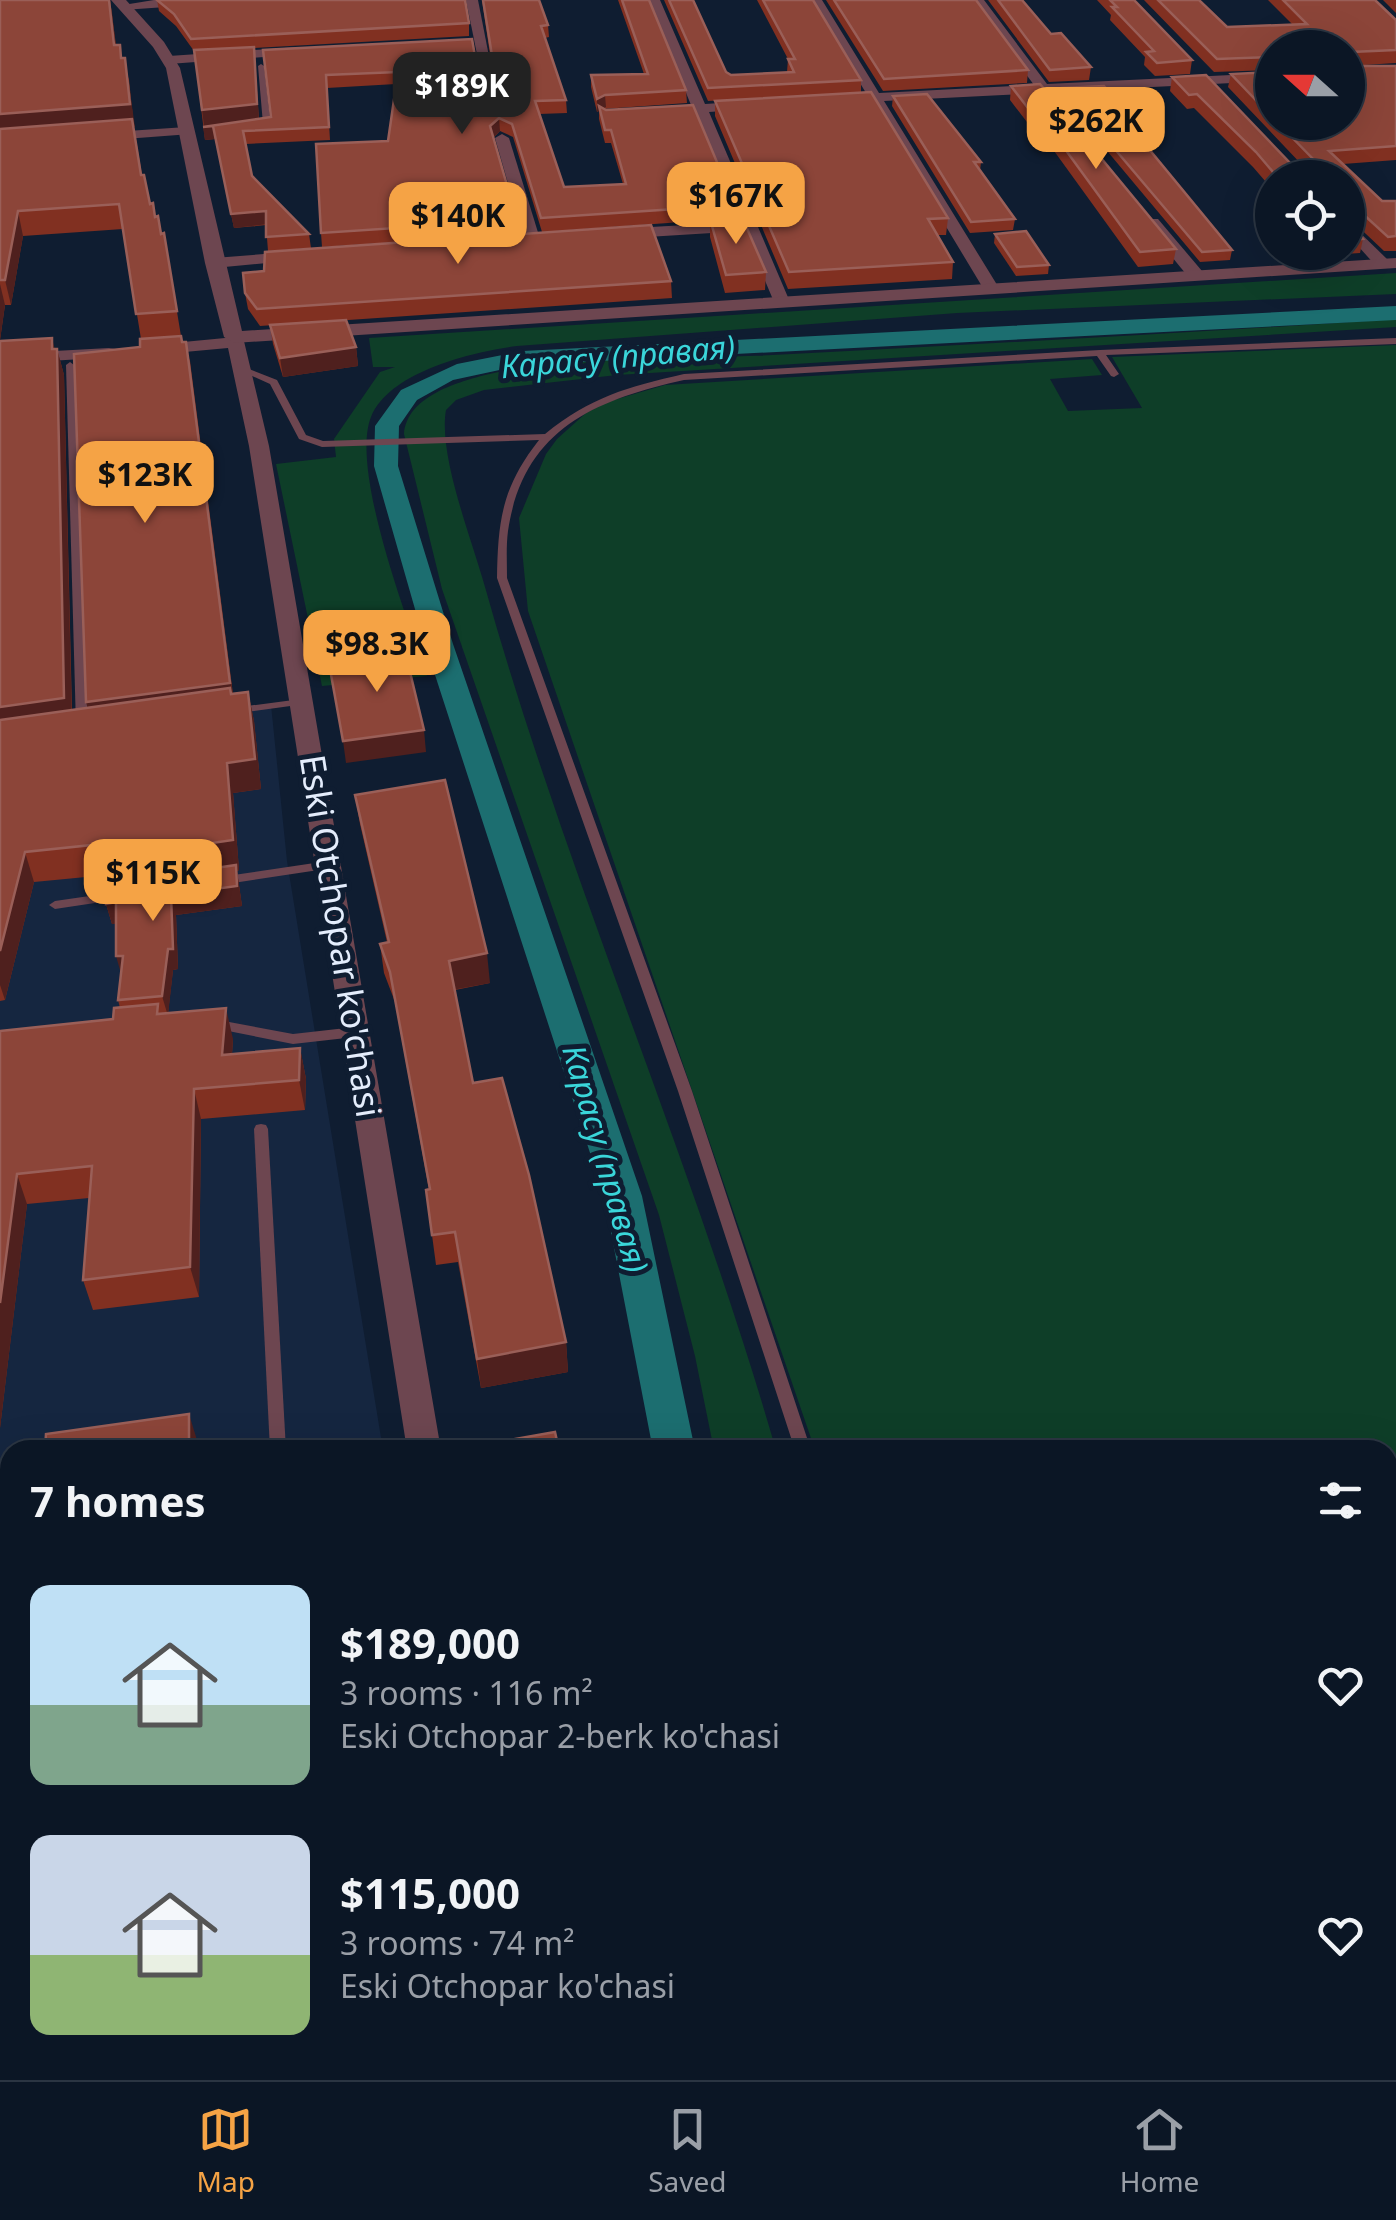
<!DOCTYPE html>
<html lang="en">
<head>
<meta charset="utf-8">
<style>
  :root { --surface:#0b1625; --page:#192332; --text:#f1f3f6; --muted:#9a9fa7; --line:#2b3542; --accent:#f5a345 }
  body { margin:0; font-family:"Noto Sans",sans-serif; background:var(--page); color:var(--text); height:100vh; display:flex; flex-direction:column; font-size:38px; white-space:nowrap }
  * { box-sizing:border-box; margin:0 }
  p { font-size:32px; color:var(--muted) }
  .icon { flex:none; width:55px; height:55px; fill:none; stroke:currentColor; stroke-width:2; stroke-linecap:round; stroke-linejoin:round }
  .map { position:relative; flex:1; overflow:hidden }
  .side { position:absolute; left:0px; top:1440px; width:1398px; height:640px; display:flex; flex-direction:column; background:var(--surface); border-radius:30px 30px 0 0; box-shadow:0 10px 40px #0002,0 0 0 2px var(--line) }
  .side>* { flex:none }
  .needle { width:65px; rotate:291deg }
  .fabs { position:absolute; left:1255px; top:30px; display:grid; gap:20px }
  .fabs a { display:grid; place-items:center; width:110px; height:110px; border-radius:50%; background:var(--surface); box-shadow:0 10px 40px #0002,0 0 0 2px var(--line); font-size:50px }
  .price { position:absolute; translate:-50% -85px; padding:0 22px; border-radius:20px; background:var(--accent); color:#111; font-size:32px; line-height:65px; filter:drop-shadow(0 2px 5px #0008) }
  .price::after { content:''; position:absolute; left:50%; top:60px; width:30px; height:22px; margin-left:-15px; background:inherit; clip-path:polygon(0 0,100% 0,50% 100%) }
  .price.selected { background:#222; color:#fff }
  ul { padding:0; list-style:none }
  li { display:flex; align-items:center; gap:30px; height:250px; padding:0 30px }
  li span { display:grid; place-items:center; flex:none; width:280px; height:200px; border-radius:20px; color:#555 }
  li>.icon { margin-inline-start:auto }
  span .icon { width:120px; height:120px; fill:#fffc; stroke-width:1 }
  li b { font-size:42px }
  h2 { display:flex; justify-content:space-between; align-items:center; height:120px; padding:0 30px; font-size:42px }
  .dock { display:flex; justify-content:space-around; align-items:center; height:140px; border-top:2px solid var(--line); background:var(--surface); font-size:28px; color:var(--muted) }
  .dock a { display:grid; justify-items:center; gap:5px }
  .dock .selected { color:var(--accent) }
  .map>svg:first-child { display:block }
  .built { fill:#152640 }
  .green { fill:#0e3e28 }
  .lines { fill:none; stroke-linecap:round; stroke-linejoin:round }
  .canal { fill:#1c6e70; fill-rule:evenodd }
  .service { fill:#6d4650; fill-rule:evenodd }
  .minor { fill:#6d4650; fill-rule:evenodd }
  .tertiary { fill:#6d4650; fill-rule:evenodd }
  .wall { fill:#813021 }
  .shaded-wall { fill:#4f201e }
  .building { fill:#8c4539; stroke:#9a5f58; stroke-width:2.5 }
  .labels { text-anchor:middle; stroke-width:10; stroke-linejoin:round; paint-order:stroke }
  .far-water-label { font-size:32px; font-style:italic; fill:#3ad6da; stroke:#0f1d31 }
  .street-label { font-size:35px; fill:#e4edfc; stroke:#0f1d31 }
</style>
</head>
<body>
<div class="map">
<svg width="1396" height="2080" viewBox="0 0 1396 2080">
  <rect width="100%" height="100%" fill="#0f1d31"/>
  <path class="built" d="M271,705l16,156 96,589h-373v597l-10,3v-1311z"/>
  <g class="green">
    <path d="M1396,273v21l-439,19 -440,33c-44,6 -127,25 -146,71 -21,53 37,204 56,259l-105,10 -46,-222 60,-7 -2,-18 46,-67 15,-5h-22l-4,-29z"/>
    <path d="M1396,319v8l-779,48 -133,15 -28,10 -10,10c-8,45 26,130 39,177 82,292 207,571 291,863h-62l-19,-94 -36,-141 -217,-626 -38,-155c3,-37 51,-51 81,-59 92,-22 193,-15 288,-20 208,-11 415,-22 623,-36z"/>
    <path d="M1396,345v1735h-383l-3,-10h378v-620h-573l-287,-839 -9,-93 27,-64 11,-15 29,-26 21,-11 58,-17 427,-26 10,16 -52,4 18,32 74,-3 -30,-51z"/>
  </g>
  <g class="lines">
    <g class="canal">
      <path d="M1396,306v14l-873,45 -70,15 -36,20 -18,26 -1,40 55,178 189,552 53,254h-42l-49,-254 -179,-552 -51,-178 1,-40 26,-36 56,-26 66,-13z"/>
      <path d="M811,2070h54l3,10h-54z"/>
    </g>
    <g class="service">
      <path d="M261,64l3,2 7,60 -12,3 -4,-2 1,-2 7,-1 -5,-58z"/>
      <path d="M1396,338v6l-290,11 13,19 -5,3 -3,-1 -14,-20 -413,24c-90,20 -161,50 -176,151 -2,15 -1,32 -1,47l185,513 119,359h-16l-117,-359 -181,-513c1,-58 5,-91 42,-138l-217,7 -23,-8 -29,-55 -33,-15 7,-2 33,13 29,55 17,6 222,-7c46,-37 82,-47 139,-60l416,-24z"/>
      <path d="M70,362l4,3 14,361 -6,3 -6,-3 -10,-361z"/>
      <path d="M301,699l4,1v4l-73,10 -6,-3 6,-3z"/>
      <path d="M328,861l4,1 2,3 -2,3 -112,17 -6,-4 6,-4z"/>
      <path d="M124,891l4,1 2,3 -2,3 -73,11 -6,-4 6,-4z"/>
      <path d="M213,1019l80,15 62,-7 7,5 -7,5 -62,7 -85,-17 -2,-3z"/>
      <path d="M261,1124l5,1 2,4 18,321h-16l-16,-321 2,-4z"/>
      <path d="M410,2070h22l2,10h-22z"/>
      <path d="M976,2070h22l3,10h-22z"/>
    </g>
    <g class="minor">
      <path d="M154,0h61l-6,4 -86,6 -6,-4z"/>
      <path d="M466,0h12l15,77 -12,-3z"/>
      <path d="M648,0h12l45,104 47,-3 7,4 -7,4 -43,3 81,190 -2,4 -14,-4 -30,-71 -129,8 -8,-5 8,-5 125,-7 -45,-109 -35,2 -7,-4 7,-4 31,-2z"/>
      <path d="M810,0h12l57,93 155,-8 -63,-85h13l63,84 225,-11v8l-219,11 3,4 -7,4 -9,-7 -156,8 115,187 -8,5 -8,-5 -112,-186 -31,1 -7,-4 33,-6z"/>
      <path d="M299,47l5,1v6l-135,10 -7,-4 7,-4z"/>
      <path d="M186,127l5,1v6l-93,7 -7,-4 7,-4z"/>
      <path d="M502,134l7,4 31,101 -2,3 -14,-3 -29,-101z"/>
      <path d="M1146,219h12l44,52v8h-12l-44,-54z"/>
      <path d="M1348,221l41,40v6h-12l-29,-32z"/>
      <path d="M303,251l6,2v6l-95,9 -8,-5 8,-5z"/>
      <path d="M234,332l9,5 26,109 172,1004h-34l-158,-1004 -21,-98 -76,7 -9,-5 9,-5 73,-7z"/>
      <path d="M109,348l6,1v8l-115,7v-10z"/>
      <path d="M163,2070h74l-4,10h-74z"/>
    </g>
    <path class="tertiary" d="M111,0h15l38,42 16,26 62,263 1154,-73v10l-1162,75 -10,-6 -19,-74 -39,-195 -13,-21z"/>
  </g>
  <g class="wall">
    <path d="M0,0h110l6,45 6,13 7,22 5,47 8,48 8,29 6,13 2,-1 4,18 2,-1 18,109 8,19 43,333 15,-2 6,29 7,68 -28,4 6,77 -2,1 5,35 -66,9 2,54 -5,1 -5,43 65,26 -1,15 68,-6 6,31 -1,31 -104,9 -2,178 -106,13 -10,-30 6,-82 -62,6 -27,224v-397l113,-12 7,-11 -2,-8 3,-27 -5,-50 -4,1 -6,-20 3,-20 -2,-9 -73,7 -29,118 -5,1v-660l57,8 7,26 8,335 16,-2 53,-369 -18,-110 -100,7 -12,69h-6l-5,35z"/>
    <path d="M157,0l312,23v13l-215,12 5,71 12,-2 -8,-67 213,12 16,6 -10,-68h57l9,25 1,12 -4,1 21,62 1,13 -28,1 25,73 59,-3 -12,-41h-6l-6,-24v-8l-2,1 -6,-25v-12l53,-1 -26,-74h31l37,90 1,13 -84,6 132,96v13l31,54 -1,18 -40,3 -15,-56v-17l-168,12 -29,-95 -13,-6 -6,6 23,83 1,14 -196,13 -1,-14 67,-92 8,-57 -69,4 3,52 -84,4 6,32 57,58 2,14 -43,3 -2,-26 -32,3 -19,-89 -10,1 -11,-89 -18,-25 -17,-15z"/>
    <path d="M664,0h29l33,72 5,3 56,-3 1,-13 -31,-59h56l48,80v13l-153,8z"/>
    <path d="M826,0h150l52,70 -1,13 -144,8z"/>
    <path d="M988,0h34l29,34 40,33 -2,13 -40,2z"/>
    <path d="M1097,0h37l58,60 -2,14 -35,2 -11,-11 1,-8 -35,-37 1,-5z"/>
    <path d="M1144,0h55l28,27 65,-3 -24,-24h107l21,20v43l-48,3h48v94l-53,4 39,37h14v50h-12l-36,-34v3l15,19 -3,14 -30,2 -3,-3h21v-74h-76v11l-19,-22 -59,-59 -7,1 -17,-18 2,-14 34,-2 87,91 11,1 -76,-80 3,-13 41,-2v50h76l-76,-74v22l-58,2z"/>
    <path d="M1383,0h13v13z"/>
    <path d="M1011,86l165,163 -3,15 -35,3 -102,-141h-6l-20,-26z"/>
    <path d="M1063,88l77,37 -2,10 94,115 -2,10 -30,2 -138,-165z"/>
    <path d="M893,96l88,66 -1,9 35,48 -2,11 -43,3 -78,-127z"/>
    <path d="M715,101l233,117 -2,17h-8l15,27 -1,17 -164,10 -73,-173z"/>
    <path d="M995,234l54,31 -1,9 -32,2 -22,-33z"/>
    <path d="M671,281l1,17 -412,28 -12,-17 -3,-16z"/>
    <path d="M270,325l86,22 2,19 -75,11 -10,-33z"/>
    <path d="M355,795l135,188 -35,7 18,93 93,259 2,30 -87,16 -23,-126 -22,3 -10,-75h3l-34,-188 -11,-29 -4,-29 7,-2 -27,-118z"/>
    <path d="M10,1622v186l-10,2v-186z"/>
    <path d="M10,1818v190l-10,2v-190z"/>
  </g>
  <g class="shaded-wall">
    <path d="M109,0l3,12 6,55 -4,-22z"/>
    <path d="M254,47l5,74 -55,5 -2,-16z"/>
    <path d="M125,58l10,69 -135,10v-23z"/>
    <path d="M605,95l1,12 -6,3 -1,-4v5l-2,1v-13z"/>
    <path d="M499,118l1,13 -9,8 -1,-13z"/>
    <path d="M213,126l2,13 -10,1 -2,-13z"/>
    <path d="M18,211l5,25 -12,69 -6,-25z"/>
    <path d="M266,211l2,13 -34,4 -3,-14z"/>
    <path d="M0,284l5,21 -5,35z"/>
    <path d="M52,338l6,24 -1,-13 7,26 8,352 -72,10v-30l52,-358z"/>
    <path d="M186,342l48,362 -142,20 -6,-22z"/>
    <path d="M356,347l2,19 -75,11 -3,-19z"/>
    <path d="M248,692l6,29 7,68 -28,4 6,77 -2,1 5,35 -66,9 2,54 -5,1 -5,46 -6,-20 -51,-107 -8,-30 124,-96z"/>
    <path d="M424,730l2,22 -80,11 -3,-22z"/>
    <path d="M25,852l9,30 -29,118 -5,-15v-34z"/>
    <path d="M116,902l6,21 -10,1 -6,-20z"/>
    <path d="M487,953l3,30 -38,7 -3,-29z"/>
    <path d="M116,956h7l-1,21z"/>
    <path d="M226,1008l7,31 -3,46 -8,-30z"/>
    <path d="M300,1048l6,31 -1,31 -6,-30z"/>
    <path d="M194,1089l7,30 -2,178 -9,-30z"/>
    <path d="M17,1174l10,30 -27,224v-125z"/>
    <path d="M566,1342l2,30 -87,16 -4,-29z"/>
    <path d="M189,1414l11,36h-11z"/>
  </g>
  <g class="building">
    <path d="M0,0h109l5,45h6l1,13h4l5,46 -130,10z"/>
    <path d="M157,0h308l4,23 -278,16 -17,-25z"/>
    <path d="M483,0h56l9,25 -7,1 25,74 -31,1 29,86 62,-3 -15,-54h-6l-6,-24 7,4 87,-5 42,100 -194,13 -29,-94 -13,-6 -9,8 27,94 -196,13 -5,-89 72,-3 10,-69 -72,3 3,52 -86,4 9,45 57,58 -43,3v-26l-35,3 -18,-88 -10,1 68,-10 -8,-67 209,-11 4,23 18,6z"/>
    <path d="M622,0h27l37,90 -81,5 -8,4 -6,-24 57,-1z"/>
    <path d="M669,0h24l33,72 5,3 63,-3 -6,-13h7l-32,-59h50l48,80 -153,8z"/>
    <path d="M834,0h142l52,70 -144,9z"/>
    <path d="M998,0h24l29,34 10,-1 30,34 -41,3z"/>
    <path d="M1110,0h24l58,60 -35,3 -11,-11 8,-1 -42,-44h5z"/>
    <path d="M1158,0h41l28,27 80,-3 -24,-24h92l21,20v30l-45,2 -3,14h48v80l-67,5 53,50h14v35l-8,1 -37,-34 -3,17 15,19 -15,1v-62h-70l-22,-26 -59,-58 -8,1 -17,-18 34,-2 87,91 19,2 3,-7 -38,-39h71v-74h-76v9l-55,2z"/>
    <path d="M254,47l3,57 -55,6 -8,-60z"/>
    <path d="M1272,72v45l-41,-43z"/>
    <path d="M1040,84l136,165 -36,3 -102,-140h-7l-20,-26z"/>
    <path d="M1104,86l36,39 -10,1 102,124 -30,2 -139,-164z"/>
    <path d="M871,92l77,126 -20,1 25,43 -164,10 -74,-171z"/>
    <path d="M927,94l54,68h-7l41,57 -44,3 -78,-126z"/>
    <path d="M132,119l9,56h3l6,29 3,-1 2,14 3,-1 3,18 3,-1 13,78 -41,3 -17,-110 -101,7 -13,69h-5v-151z"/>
    <path d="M742,217l24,55 -40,3 -16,-56z"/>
    <path d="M651,225l20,56 -414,28 -12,-16 -2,-20 21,-2 1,-19z"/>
    <path d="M1026,231l23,34 -32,2 -22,-33z"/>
    <path d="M346,320l10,27 -76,11 -10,-33z"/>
    <path d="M181,336l1,6h4l44,341 -144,19 -12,-348 66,-7v-8z"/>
    <path d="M52,338v11h5l7,349 -64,9v-366z"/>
    <path d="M403,643l21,87 -81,11 -13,-72 34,-5 -4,-15z"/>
    <path d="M230,688l1,6 17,-2 7,67 -28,4 6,77 -130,19 -1,-15 -77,8 -25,99v-231z"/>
    <path d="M445,780l42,173 -38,8 24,122 29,-5 27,97 37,167 -89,17 -22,-127 -23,3 -6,-45 4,-1 -40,-217 -10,-28 9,-2 -34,-147z"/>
    <path d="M236,865l1,21 -66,9 2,54h-5l-6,47 -44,4 5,-44h-7v-54l-10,2v-20z"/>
    <path d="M158,1004l-1,10 69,-6 -4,47 78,-7 -1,32 -105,9 -4,178 -107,13 9,-114 -75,8 -17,129v-272l113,-12 1,-11z"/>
    <path d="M189,1414v36h-144l1,-16z"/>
    <path d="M555,1432l4,18h-77l-1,-5z"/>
    <path d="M10,1622v146l-10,2v-146z"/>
    <path d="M10,1818v153l-10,2v-153z"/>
    <path d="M342,2071l2,9h-30z"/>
    <path d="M737,2076l1,4h-18z"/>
  </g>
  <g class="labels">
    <g class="far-water-label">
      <text transform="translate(618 357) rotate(-5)" y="11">Карасу (правая)</text>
      <text transform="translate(605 1159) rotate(74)" y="11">Карасу (правая)</text>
    </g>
    <g class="street-label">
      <text transform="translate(340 936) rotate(81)" y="12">Eski Otchopar ko'chasi</text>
    </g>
  </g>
</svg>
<div class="fabs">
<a><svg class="needle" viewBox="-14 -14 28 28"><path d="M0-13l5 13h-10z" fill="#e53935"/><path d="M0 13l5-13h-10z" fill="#9a9fa7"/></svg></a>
<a><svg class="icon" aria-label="locate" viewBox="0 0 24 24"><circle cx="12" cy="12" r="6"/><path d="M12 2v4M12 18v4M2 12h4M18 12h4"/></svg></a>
</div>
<b class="price selected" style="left:462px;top:137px">$189K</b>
<b class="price" style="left:1096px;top:172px">$262K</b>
<b class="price" style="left:736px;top:247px">$167K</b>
<b class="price" style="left:458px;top:267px">$140K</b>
<b class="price" style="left:145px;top:526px">$123K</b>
<b class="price" style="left:377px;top:695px">$98.3K</b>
<b class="price" style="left:153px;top:924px">$115K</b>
<section class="side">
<h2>7 homes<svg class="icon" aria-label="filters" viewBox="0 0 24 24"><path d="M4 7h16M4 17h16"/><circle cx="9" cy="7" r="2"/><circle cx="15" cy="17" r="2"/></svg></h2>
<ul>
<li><span style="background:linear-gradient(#bfe0f5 60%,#7fa58c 0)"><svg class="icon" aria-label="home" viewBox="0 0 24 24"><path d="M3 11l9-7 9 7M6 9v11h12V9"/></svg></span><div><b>$189,000</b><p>3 rooms · 116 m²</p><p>Eski Otchopar 2-berk ko'chasi</p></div><svg class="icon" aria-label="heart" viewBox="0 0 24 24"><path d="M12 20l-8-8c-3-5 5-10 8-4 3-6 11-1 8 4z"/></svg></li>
<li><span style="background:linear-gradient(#c9d6e8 60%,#8fb573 0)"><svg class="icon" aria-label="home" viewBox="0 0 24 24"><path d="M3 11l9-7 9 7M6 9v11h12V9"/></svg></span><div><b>$115,000</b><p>3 rooms · 74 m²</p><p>Eski Otchopar ko'chasi</p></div><svg class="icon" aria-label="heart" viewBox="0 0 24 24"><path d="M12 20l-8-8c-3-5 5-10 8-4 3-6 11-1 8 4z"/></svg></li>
</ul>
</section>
</div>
<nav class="dock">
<a class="selected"><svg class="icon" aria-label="map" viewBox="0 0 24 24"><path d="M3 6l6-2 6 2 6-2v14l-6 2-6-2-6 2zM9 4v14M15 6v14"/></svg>Map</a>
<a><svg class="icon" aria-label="saved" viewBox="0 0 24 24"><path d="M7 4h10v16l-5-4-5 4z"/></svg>Saved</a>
<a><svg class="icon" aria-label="home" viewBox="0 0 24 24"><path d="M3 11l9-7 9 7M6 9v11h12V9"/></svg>Home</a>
</nav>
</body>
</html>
